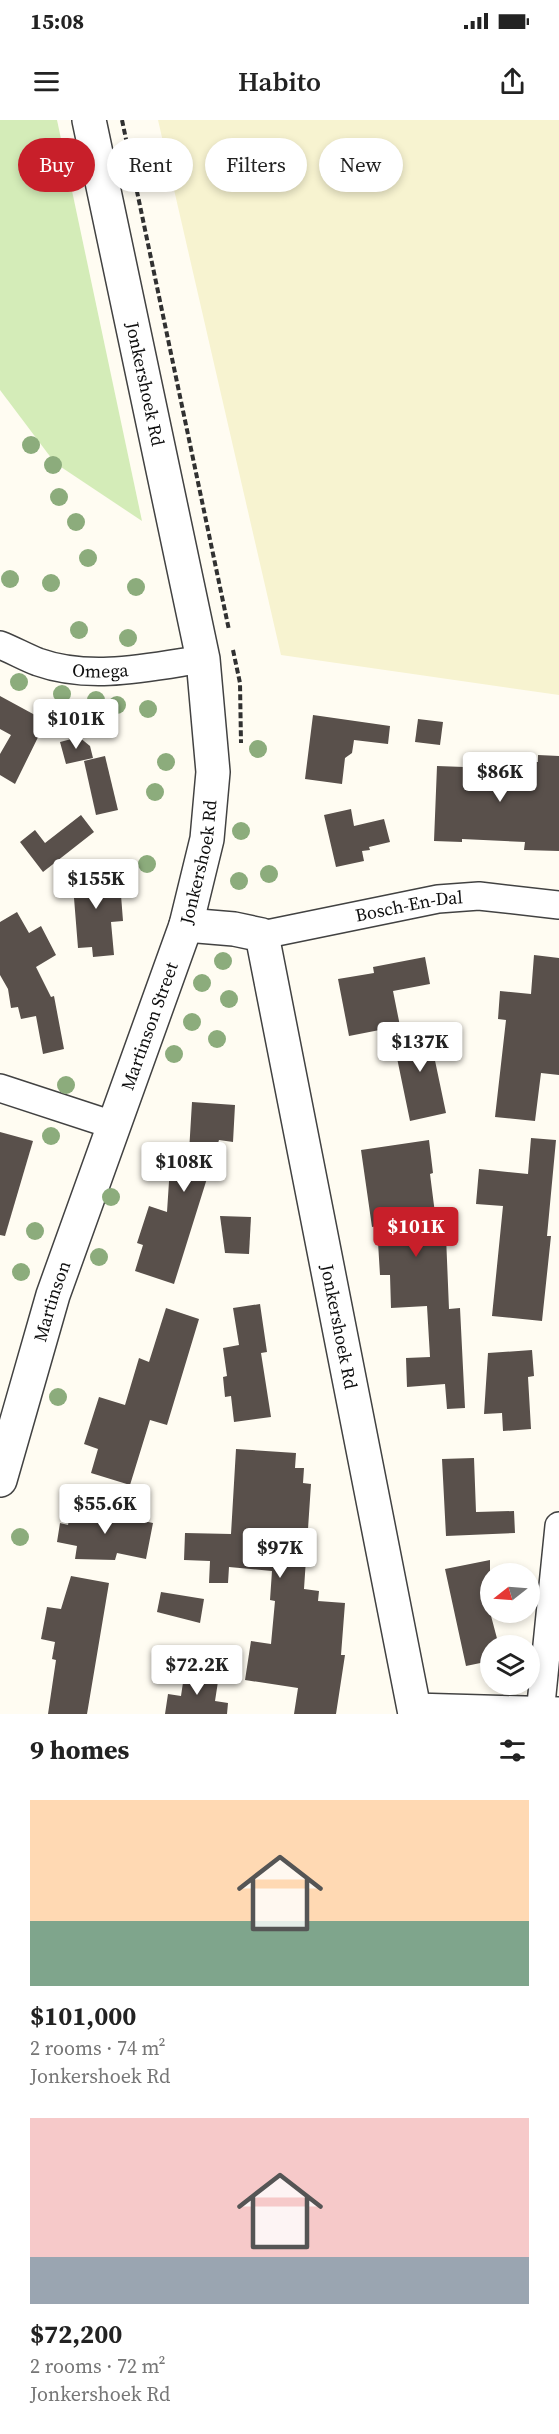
<!DOCTYPE html>
<html lang="en">
<head>
<meta charset="utf-8">
<style>
  :root { --surface:#fff; --page:#f2f2f2; --text:#222; --muted:#767676; --accent:#c81f2a }
  body { margin:0; font-family:"Source Serif 4",serif; background:var(--page); color:var(--text); height:100vh; display:flex; flex-direction:column; font-size:22px; white-space:nowrap }
  * { box-sizing:border-box; margin:0 }
  p { font-size:20px; color:var(--muted) }
  .icon { flex:none; width:33px; height:33px; fill:none; stroke:currentColor; stroke-width:2; stroke-linecap:round; stroke-linejoin:round }
  .map { position:relative; height:1594px; overflow:hidden }
  .drawer { display:flex; flex-direction:column; background:var(--surface); flex:1 }
  .drawer>* { flex:none }
  .top-card { position:absolute; left:18px; top:18px; width:524px; height:54px; display:flex; gap:12px }
  .needle { width:39px; rotate:253deg }
  .controls { position:absolute; left:480px; top:1443px; display:grid; gap:12px }
  .controls a { display:grid; place-items:center; width:60px; height:60px; border-radius:50%; background:var(--surface); box-shadow:0 3px 9px #0003; font-size:30px }
  .price { position:absolute; translate:-50% -51px; padding:0 14px; border-radius:6px; background:#fff; color:#222; font-size:20px; line-height:39px; filter:drop-shadow(0 2px 3px #0008) }
  .price::after { content:''; position:absolute; left:50%; top:36px; width:18px; height:14px; margin-left:-9px; background:inherit; clip-path:polygon(0 0,100% 0,50% 100%) }
  .price.current { background:var(--accent); color:#fff }
  ul { padding:0; list-style:none }
  li { display:grid; align-content:center; gap:12px; height:318px; padding:0 30px }
  li span { display:grid; place-items:center; height:186px; border-radius:0px; color:#555 }
  li>.icon { margin-inline-start:auto }
  span .icon { width:108px; height:108px; fill:#fffc; stroke-width:1 }
  li b { font-size:26px }
  h2 { display:flex; justify-content:space-between; align-items:center; height:72px; padding:0 30px; font-size:26px }
  .pill { padding:0 21px; border-radius:27px; background:var(--surface); box-shadow:0 3px 9px #0003; font-size:21px; line-height:54px }
  .pill.current { background:var(--accent); color:#fff }
  .status { display:flex; justify-content:space-between; align-items:center; height:42px; padding:0 30px; background:var(--surface); direction:ltr }
  .status svg { height:16px; fill:currentColor }
  header { display:flex; justify-content:space-between; align-items:center; height:78px; padding:0 30px; background:var(--surface); font-size:27px; font-weight:600 }
  .map>svg:first-child { display:block }
  .farmland { fill:#f7f3d0 }
  .green { fill:#d4ecb8 }
  .building { fill:#59504b }
  .lines { fill:none; stroke-linecap:round; stroke-linejoin:round }
  .minor-casing { stroke:#424242; stroke-width:30 }
  .tertiary-casing { stroke:#424242; stroke-width:36 }
  .path { stroke:#313131; stroke-width:4; stroke-dasharray:6 3; stroke-linecap:butt }
  .minor { stroke:#fff; stroke-width:27 }
  .tertiary { stroke:#fff; stroke-width:33 }
  .tree { fill:#8cac7c }
  .labels { text-anchor:middle; stroke-width:6; stroke-linejoin:round; paint-order:stroke }
  .street-label { font-size:18px; fill:#0f0f0f; stroke:#fff }
</style>
</head>
<body>
<div class="status"><b>15:08</b><svg viewBox="0 0 49 12"><path d="M0 12V9h3v3zM5 12V6h3v6zM10 12V3h3v9zM15 12V0h3v12zM26 1h20v11H26zM47 4h2v5h-2z"/></svg></div>
<header><svg class="icon" aria-label="menu" viewBox="0 0 24 24"><path d="M4 6h16M4 12h16M4 18h16"/></svg>Habito<svg class="icon" aria-label="share" viewBox="0 0 24 24"><path d="M12 15V3M7 8l5-5 5 5M5 13v7h14v-7"/></svg></header>
<div class="map">
<svg width="559" height="1594" viewBox="0 0 559 1594">
  <rect width="100%" height="100%" fill="#fffcf2"/>
  <path class="farmland" d="M158,0h401v575l-278,-40z"/>
  <path class="green" d="M0,0h57l85,401 -87,-58 -55,-73z"/>
  <g class="building">
    <path d="M0,576l46,25 -31,63 -15,-9v-21l11,-19 -11,-6z"/>
    <path d="M313,595l77,11 -2,18 -34,-4 -2,13 -7,5 -3,26 -37,-5z"/>
    <path d="M418,599l25,3 -3,23 -25,-3z"/>
    <path d="M79,617l11,9 3,12 -27,6 -6,-22z"/>
    <path d="M538,635l21,1v95l-35,-1 1,-8 -63,-3v3l-28,-1 3,-75 55,2v-8l46,2z"/>
    <path d="M105,636l13,54 -22,5 -12,-54z"/>
    <path d="M351,689l3,17 30,-7 6,23 -21,5 1,3 -8,1 2,10 -28,6 -12,-52z"/>
    <path d="M81,695l13,17 -51,40 -23,-30 15,-12 10,13z"/>
    <path d="M114,750l2,25h5l2,26 -12,1 3,33 -21,2 -1,-10 -14,1 -6,-75z"/>
    <path d="M17,792l12,21 12,-7 15,29 -20,12 15,30 3,-1 10,53 -21,5 -7,-38 -15,3 -3,-12 -7,1 -3,-19 -8,-14v-53z"/>
    <path d="M534,835l25,3v117l-18,-2 -6,48 -40,-4 11,-97 -8,-1 2,-28 31,3z"/>
    <path d="M425,837l5,27 -37,7 7,35 -51,10 -11,-57 36,-6 -1,-6z"/>
    <path d="M443,910l4,18 -14,3 13,62 -36,8 -13,-63 -7,2 -4,-18z"/>
    <path d="M192,982l43,3 -2,37 -14,-2 -45,144 -39,-13 8,-26 -6,-2 12,-37 18,6 4,-61 18,1z"/>
    <path d="M0,1012l33,9 -28,95 -5,-1z"/>
    <path d="M531,1018l25,2 -9,96h4l-9,85 -50,-5 11,-110 -27,-2 3,-35 49,5z"/>
    <path d="M429,1020l4,33 -3,1 8,63 8,-1 3,73 11,-1 5,100 -18,1 -2,-25 -38,3 -1,-29 24,-1 -3,-51 -36,2 -1,-33h-10l-3,-49 -5,1 -11,-77z"/>
    <path d="M220,1096l31,1 -2,37 -24,-1z"/>
    <path d="M260,1184l7,48 -6,1 10,64 -37,5 -3,-26 -6,1 -2,-20 4,-1 -4,-28 16,-3 -6,-37z"/>
    <path d="M166,1188l33,11 -32,106 -17,-5 -20,65 -39,-12 7,-24 -14,-5 15,-47 26,8 14,-47 10,4z"/>
    <path d="M532,1230l2,26 -6,1 3,52 -28,2 -1,-18 -18,1 4,-61z"/>
    <path d="M236,1329l60,4 -1,15h9l-1,15 8,1 -7,105 15,2 -1,10 27,2 -4,52h4l-9,59h-42l4,-26 -53,-8 6,-39 20,3 4,-43 -5,-1 2,-29 -43,-4 -1,16h-19l1,-22 -26,-1 1,-27 46,1z"/>
    <path d="M474,1338l2,54 38,-1 1,22 -69,3 -4,-77z"/>
    <path d="M72,1386l81,17 -7,36 -29,-6 -2,7 -40,-1 2,-13 -20,-4 3,-19 8,2z"/>
    <path d="M490,1440v52l9,34h-9v15l-24,5 -21,-97z"/>
    <path d="M71,1456l38,7 -22,131h-39l8,-54 -4,-1 3,-17 -14,-3 6,-32 14,2z"/>
    <path d="M161,1472l43,7 -4,24 -43,-11z"/>
    <path d="M185,1549l34,6 -4,26 13,2 -1,11h-62l3,-20 13,2z"/>
  </g>
  <g class="lines">
    <defs>
      <g id="minor">
        <path id="s1" d="M0,525c13,5 25,12 38,17 53,19 112,5 165,-3"/>
        <path id="s2" d="M262,815l176,-36 41,-3 80,9"/>
        <path d="M0,968l113,37"/>
        <path d="M414,1587l145,4"/>
        <path d="M540,1594l19,-188"/>
      </g>
      <g id="tertiary">
        <path id="s3" d="M186,805l48,4 28,6 153,779"/>
        <path id="s4" d="M0,1360l53,-185 133,-370 21,-86 6,-67 -10,-113 -114,-539"/>
      </g>
    </defs>
    <use href="#minor" class="minor-casing"/>
    <use href="#tertiary" class="tertiary-casing"/>
    <g class="path">
      <path d="M122,0l107,510"/>
      <path d="M233,530l7,33 1,60"/>
    </g>
    <use href="#minor" class="minor"/>
    <use href="#tertiary" class="tertiary"/>
  </g>
  <g class="tree">
    <circle cx="31" cy="325" r="9"/>
    <circle cx="53" cy="345" r="9"/>
    <circle cx="59" cy="377" r="9"/>
    <circle cx="76" cy="402" r="9"/>
    <circle cx="88" cy="438" r="9"/>
    <circle cx="10" cy="459" r="9"/>
    <circle cx="51" cy="463" r="9"/>
    <circle cx="136" cy="467" r="9"/>
    <circle cx="79" cy="510" r="9"/>
    <circle cx="128" cy="518" r="9"/>
    <circle cx="19" cy="562" r="9"/>
    <circle cx="62" cy="574" r="9"/>
    <circle cx="96" cy="580" r="9"/>
    <circle cx="117" cy="585" r="9"/>
    <circle cx="148" cy="589" r="9"/>
    <circle cx="258" cy="629" r="9"/>
    <circle cx="166" cy="642" r="9"/>
    <circle cx="155" cy="672" r="9"/>
    <circle cx="241" cy="711" r="9"/>
    <circle cx="147" cy="744" r="9"/>
    <circle cx="269" cy="754" r="9"/>
    <circle cx="239" cy="761" r="9"/>
    <circle cx="223" cy="841" r="9"/>
    <circle cx="202" cy="863" r="9"/>
    <circle cx="229" cy="879" r="9"/>
    <circle cx="192" cy="902" r="9"/>
    <circle cx="217" cy="919" r="9"/>
    <circle cx="174" cy="934" r="9"/>
    <circle cx="66" cy="965" r="9"/>
    <circle cx="51" cy="1016" r="9"/>
    <circle cx="111" cy="1077" r="9"/>
    <circle cx="35" cy="1111" r="9"/>
    <circle cx="99" cy="1137" r="9"/>
    <circle cx="21" cy="1152" r="9"/>
    <circle cx="58" cy="1277" r="9"/>
    <circle cx="20" cy="1417" r="9"/>
  </g>
  <g class="labels">
    <g class="street-label">
      <text transform="translate(145 264) rotate(78)" y="6">Jonkershoek Rd</text>
      <text dy="6" stroke="none"><textPath href="#s1" startOffset="105">Omega</textPath></text>
      <text dy="6" stroke="none"><textPath href="#s4" startOffset="650">Jonkershoek Rd</textPath></text>
      <text dy="6" stroke="none"><textPath href="#s2" startOffset="150">Bosch-En-Dal</textPath></text>
      <text dy="6" stroke="none"><textPath href="#s4" startOffset="478">Martinson Street</textPath></text>
      <text dy="6" stroke="none"><textPath href="#s4" startOffset="186">Martinson</textPath></text>
      <text dy="6" stroke="none"><textPath href="#s3" startOffset="476">Jonkershoek Rd</textPath></text>
    </g>
  </g>
</svg>
<div class="controls">
<a><svg class="needle" viewBox="-14 -14 28 28"><path d="M0-13l5 13h-10z" fill="#e53935"/><path d="M0 13l5-13h-10z" fill="#767676"/></svg></a>
<a><svg class="icon" aria-label="layers" viewBox="0 0 24 24"><path d="M12 4l9 5-9 5-9-5zM3 14l9 5 9-5"/></svg></a>
</div>
<b class="price" style="left:76px;top:630px">$101K</b>
<b class="price" style="left:500px;top:683px">$86K</b>
<b class="price" style="left:96px;top:790px">$155K</b>
<b class="price" style="left:420px;top:953px">$137K</b>
<b class="price" style="left:184px;top:1073px">$108K</b>
<b class="price current" style="left:416px;top:1138px">$101K</b>
<b class="price" style="left:105px;top:1415px">$55.6K</b>
<b class="price" style="left:280px;top:1459px">$97K</b>
<b class="price" style="left:197px;top:1576px">$72.2K</b>
<div class="top-card">
<a class="pill current">Buy</a>
<a class="pill">Rent</a>
<a class="pill">Filters</a>
<a class="pill">New</a>
</div>
</div>
<section class="drawer">
<h2>9 homes<svg class="icon" aria-label="filters" viewBox="0 0 24 24"><path d="M4 7h16M4 17h16"/><circle cx="9" cy="7" r="2"/><circle cx="15" cy="17" r="2"/></svg></h2>
<ul>
<li><span style="background:linear-gradient(#ffd9b3 65%,#7fa58c 0)"><svg class="icon" aria-label="home" viewBox="0 0 24 24"><path d="M3 11l9-7 9 7M6 9v11h12V9"/></svg></span><div><b>$101,000</b><p>2 rooms · 74 m²</p><p>Jonkershoek Rd</p></div></li>
<li><span style="background:linear-gradient(#f6c9c9 75%,#9aa5b1 0)"><svg class="icon" aria-label="home" viewBox="0 0 24 24"><path d="M3 11l9-7 9 7M6 9v11h12V9"/></svg></span><div><b>$72,200</b><p>2 rooms · 72 m²</p><p>Jonkershoek Rd</p></div></li>
</ul>
</section>
</body>
</html>
